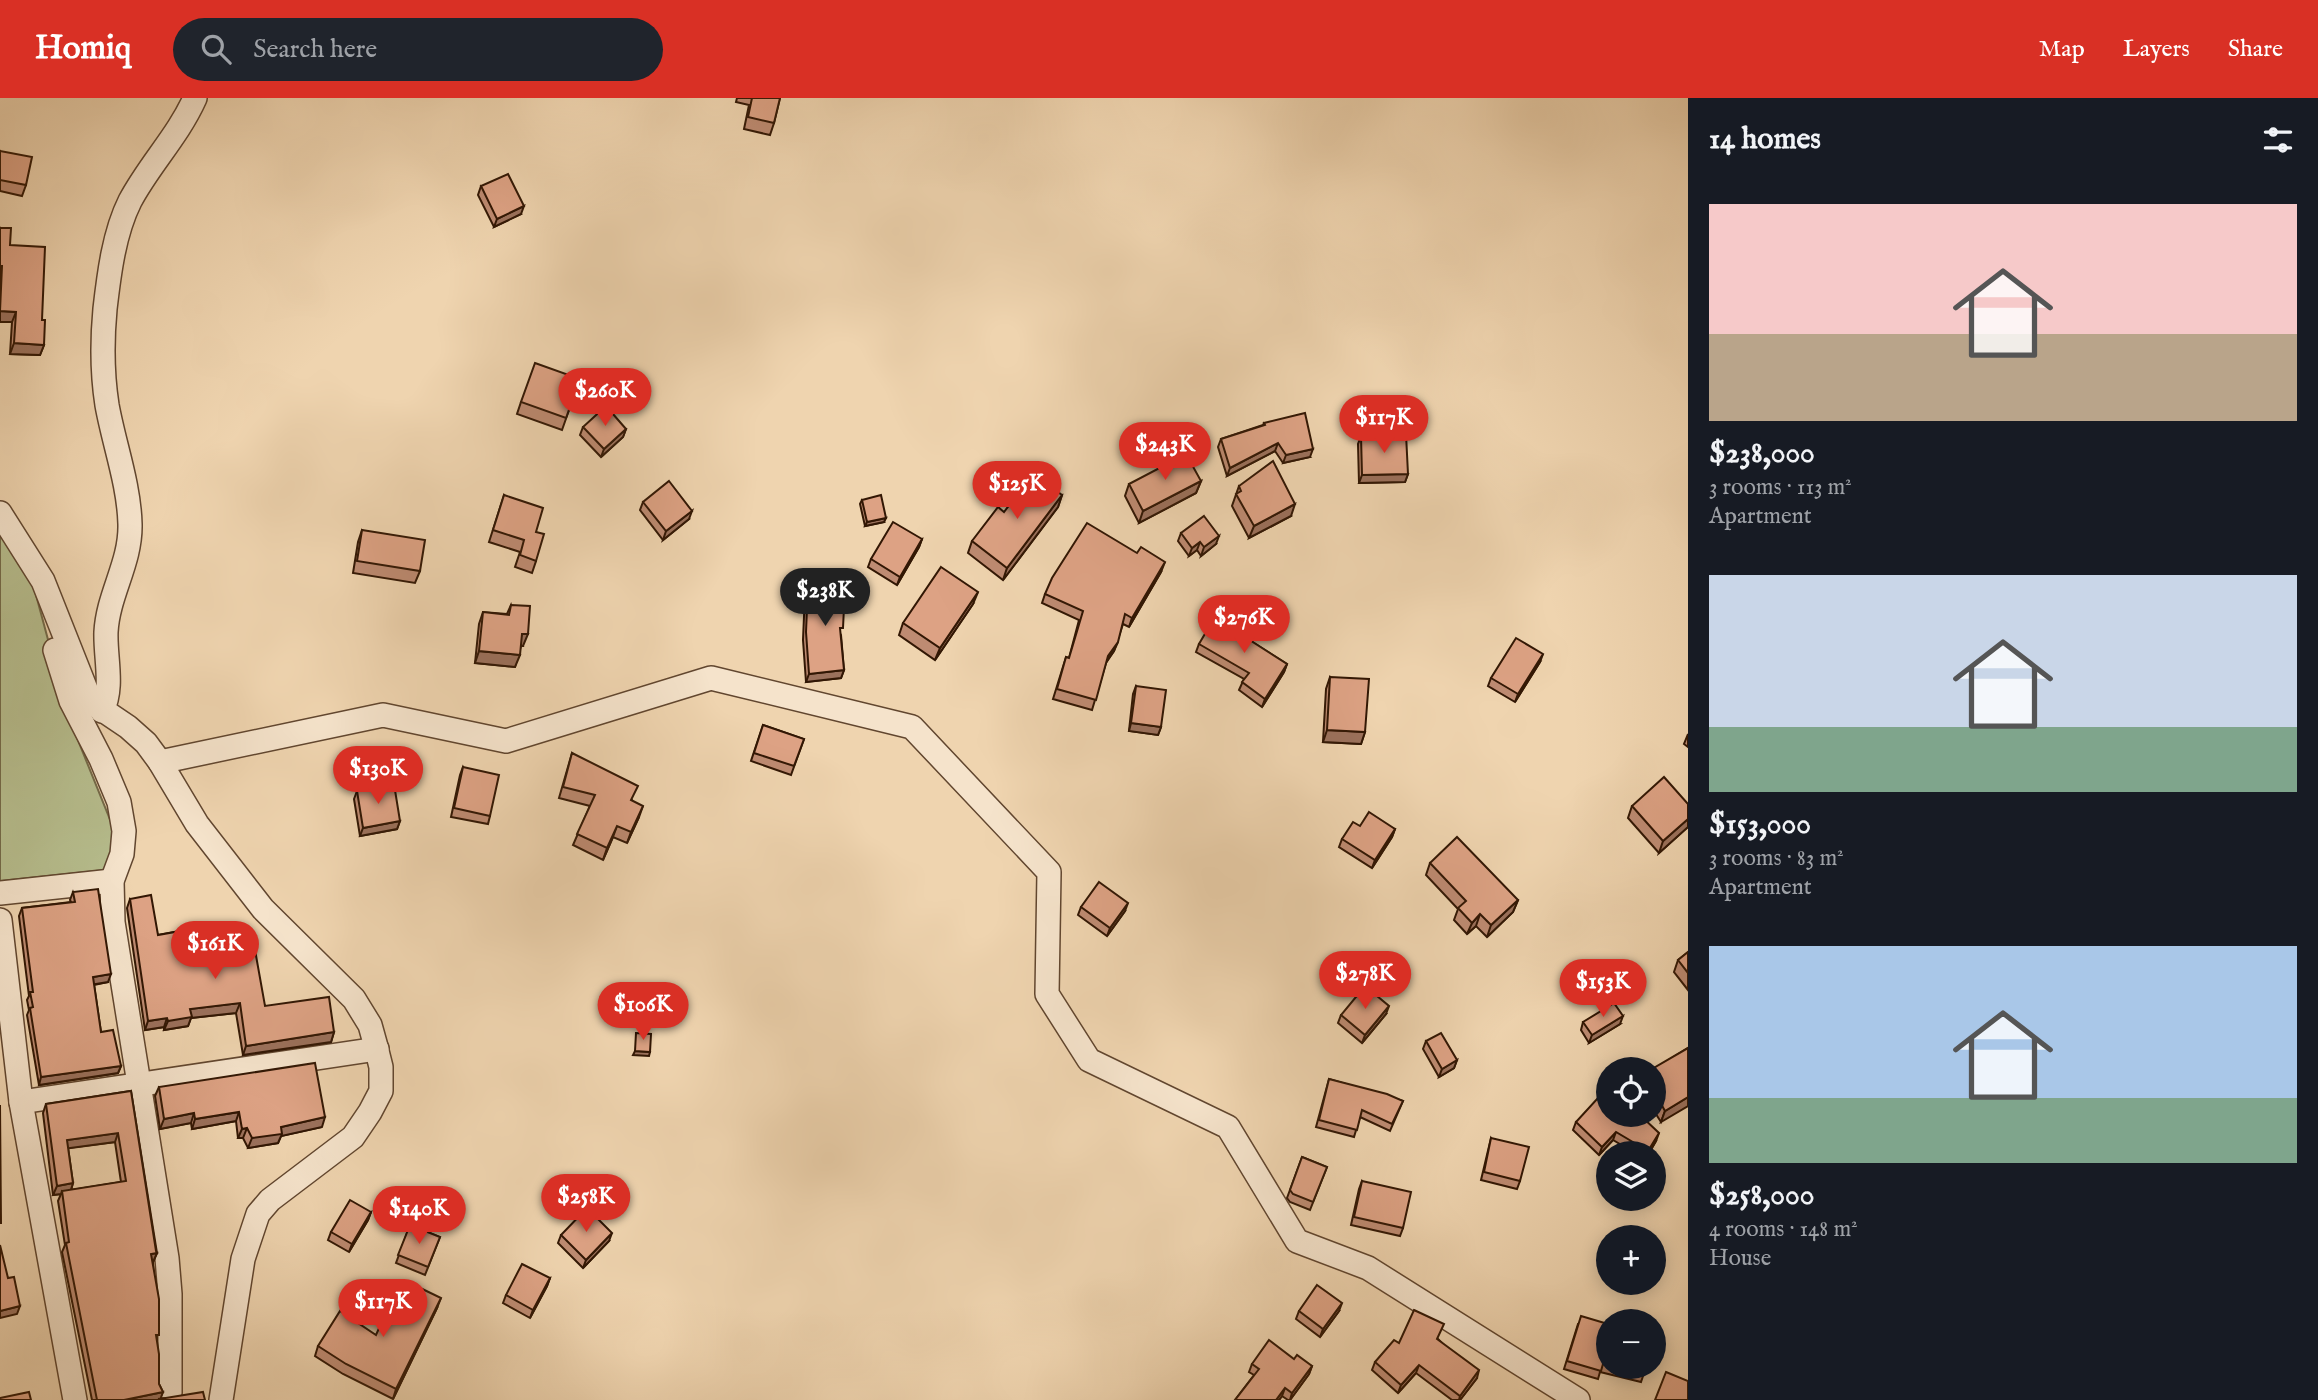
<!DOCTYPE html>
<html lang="en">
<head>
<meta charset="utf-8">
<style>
  :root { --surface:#171b24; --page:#20242c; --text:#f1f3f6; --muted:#9ea1a6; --accent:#d93025 }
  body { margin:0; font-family:"IM FELL English",serif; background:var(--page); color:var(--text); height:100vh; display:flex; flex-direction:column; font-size:26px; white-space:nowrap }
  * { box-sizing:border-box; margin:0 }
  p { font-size:23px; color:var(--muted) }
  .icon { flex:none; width:38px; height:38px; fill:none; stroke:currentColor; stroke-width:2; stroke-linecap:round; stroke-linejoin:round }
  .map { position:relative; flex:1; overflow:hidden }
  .details { display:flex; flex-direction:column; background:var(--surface); width:630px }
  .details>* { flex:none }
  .buttons { position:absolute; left:1596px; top:959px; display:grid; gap:14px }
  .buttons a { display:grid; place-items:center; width:70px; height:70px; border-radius:50%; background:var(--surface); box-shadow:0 4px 18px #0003; font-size:35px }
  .price { position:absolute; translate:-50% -60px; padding:0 16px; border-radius:24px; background:var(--accent); color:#fff; font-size:23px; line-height:46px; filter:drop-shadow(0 2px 4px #0008) }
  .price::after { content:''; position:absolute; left:50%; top:42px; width:21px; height:16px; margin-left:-10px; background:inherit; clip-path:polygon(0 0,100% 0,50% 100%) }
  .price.current { background:#222; color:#fff }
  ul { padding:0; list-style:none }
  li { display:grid; align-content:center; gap:14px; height:371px; padding:0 21px }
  li span { display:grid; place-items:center; height:217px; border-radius:0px; color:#555 }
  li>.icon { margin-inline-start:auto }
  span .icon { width:126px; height:126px; fill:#fffc; stroke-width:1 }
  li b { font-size:30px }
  h2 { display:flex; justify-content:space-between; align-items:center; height:84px; padding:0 21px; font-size:30px }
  header { display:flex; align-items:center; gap:42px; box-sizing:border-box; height:98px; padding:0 35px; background:var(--accent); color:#fff }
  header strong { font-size:33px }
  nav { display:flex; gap:38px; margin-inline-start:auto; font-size:24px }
  .search { width:490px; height:63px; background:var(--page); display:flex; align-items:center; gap:18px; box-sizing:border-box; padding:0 24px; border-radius:38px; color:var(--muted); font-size:26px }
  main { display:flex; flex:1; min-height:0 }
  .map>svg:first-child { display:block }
  .green { fill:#b6bd8d; stroke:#746a48; stroke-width:2 }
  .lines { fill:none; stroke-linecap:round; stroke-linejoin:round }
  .street-casing { stroke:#61462f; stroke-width:26 }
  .street { stroke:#f5e3cb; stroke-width:23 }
  .wall { fill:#be8b72; stroke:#321704; stroke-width:2; fill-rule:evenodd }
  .shaded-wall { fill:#9b715c; stroke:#321704; stroke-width:2 }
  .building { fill:#dda284; stroke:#321704; stroke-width:2 }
</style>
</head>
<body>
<header>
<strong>Homiq</strong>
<div class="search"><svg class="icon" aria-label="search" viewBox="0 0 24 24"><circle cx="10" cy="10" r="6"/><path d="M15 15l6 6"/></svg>Search here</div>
<nav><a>Map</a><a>Layers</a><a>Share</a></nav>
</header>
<main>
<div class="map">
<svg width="1688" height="1302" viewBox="0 0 1688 1302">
  <rect width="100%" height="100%" fill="#efd4af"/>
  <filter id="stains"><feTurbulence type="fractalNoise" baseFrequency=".00286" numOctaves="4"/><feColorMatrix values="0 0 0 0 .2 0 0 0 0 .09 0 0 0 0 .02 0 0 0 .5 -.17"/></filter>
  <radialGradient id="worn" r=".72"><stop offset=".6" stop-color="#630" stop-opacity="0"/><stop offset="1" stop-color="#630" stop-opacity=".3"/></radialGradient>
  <path class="green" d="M0,432l32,50 37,138 44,109 1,42 -114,12z"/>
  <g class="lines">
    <defs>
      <g id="street">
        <path d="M0,415l43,68 48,121 37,25 18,16 14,19 37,62 66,85 91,90 16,26 5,18 6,24v24l-11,21 -17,25 -83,63 -12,14 -15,45 -22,141"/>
        <path d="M55,552l16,51 30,58 18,43 5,29 -2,23 -10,27 1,41 54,336 3,36v99"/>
        <path d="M102,613c12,-24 3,-53 4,-79 2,-38 25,-69 24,-108 -1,-40 -16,-80 -23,-119 -5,-32 -5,-64 -2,-96 4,-35 9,-76 25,-108 19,-36 48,-65 65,-103"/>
        <path d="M160,664l223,-47 123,26 205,-63 201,49 137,145 -2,122 42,66 139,67 69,114 71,27 210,132"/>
        <path d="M0,795l112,-12"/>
        <path d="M0,822l21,182 54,298"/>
        <path d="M21,1004l356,-53"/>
      </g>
    </defs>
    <use href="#street" class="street-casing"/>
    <use href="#street" class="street"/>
  </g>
  <g class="wall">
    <path d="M737,0h43l-6,25 -4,12 -26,-6 5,-24 -13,-3z"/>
    <path d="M0,53l26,34 -4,11 -22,-5z"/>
    <path d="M481,88l40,28 -27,13 -16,-32z"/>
    <path d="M0,130l10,17 32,75 2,25 -4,10 -30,-1 2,-32h-12z"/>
    <path d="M580,281l-18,51 -45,-16 4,-12z"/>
    <path d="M1264,325l46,34 -27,6 -8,-12 -48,25 -9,-29 3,-8 42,-14z"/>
    <path d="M583,329l43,2 -3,8 -22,20 -21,-22z"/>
    <path d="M1361,338l47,38 -3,8 -46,1 -1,-39z"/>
    <path d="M1201,383l-5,12 -57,30 -14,-27 4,-12z"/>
    <path d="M1239,388l52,30 -42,22 -17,-32z"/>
    <path d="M504,397l32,37v29l-4,12 -17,-6 5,-15 -31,-10z"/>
    <path d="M1062,397l-4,12 -55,73 -35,-27 4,-12 32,-29z"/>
    <path d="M862,402l22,22 -19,4 -5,-22z"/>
    <path d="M643,404l46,17 -26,21 -23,-30z"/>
    <path d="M362,432l58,41 -5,12 -62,-10 5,-31z"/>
    <path d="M1181,435l35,11 -15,12 -4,-6 -8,6 -11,-15z"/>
    <path d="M922,441l-3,8 -22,38 -29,-18 3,-8z"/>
    <path d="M1161,474l-32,55 -6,-3 -9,27 -8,12 -14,47 -39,-11 13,-42 3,1 10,-38 -37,-17 3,-9z"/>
    <path d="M808,487l33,50 3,35 -3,8 -35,4 -3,-42 2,-47z"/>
    <path d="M973,506l-38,56 -36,-25 4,-12z"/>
    <path d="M511,507l12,41h-2l-6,21 -40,-4 4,-39 4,-12 24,2z"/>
    <path d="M1250,537l-2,4 39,25 -3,8 -22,35 -23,-17 5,-11 -48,-27 3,-8z"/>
    <path d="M1540,564l-25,40 -27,-16 3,-8z"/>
    <path d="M1330,579l35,55 -4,12 -38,-2 3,-53z"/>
    <path d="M1136,588l25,41 -3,8 -29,-4 4,-37z"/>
    <path d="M763,627l41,14 -13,36 -40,-14z"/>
    <path d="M1688,636v13l-4,-3z"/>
    <path d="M572,655l60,47 7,17 -12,26 -14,-6 -10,23 -30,-15 17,-39 -31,-8z"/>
    <path d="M463,669l27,49 -2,8 -37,-7 9,-42z"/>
    <path d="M357,693l43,30 -3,8 -37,7 -6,-37z"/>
    <path d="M1688,706v23l-29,26 -31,-35 4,-12z"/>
    <path d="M1360,728l35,3 -3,8 -20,31 -33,-21 3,-8z"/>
    <path d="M1430,765l88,37 -5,12 -26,25 -11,-11 -9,8 -13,-14 4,-11 -32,-34z"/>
    <path d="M73,794l35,90 -14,3 7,47 20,34 -3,7 -79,12 -12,-70 2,-5 -2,-10 2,-4 -10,-80 3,-8 49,-6 -1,-2z"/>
    <path d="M130,801l28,36 32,-6 1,-3 42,28 32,52 69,26 -3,10 -88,13 -7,-42 -45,5 -3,8 -24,4v-3l-19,3 -18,-122z"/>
    <path d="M1081,809l44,4 -18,25 -29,-21z"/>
    <path d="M1688,854v38l-14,-18 4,-12z"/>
    <path d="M1386,916l-24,29 -24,-20 3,-8z"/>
    <path d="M1583,924l37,2 -31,19 -8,-13z"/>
    <path d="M1426,943l31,19 -3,8 -15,9 -16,-28z"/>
    <path d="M1688,950l-27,74 -7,-11v-42z"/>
    <path d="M1329,981l74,22 -13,30 -30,-14 -6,20 -38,-10z"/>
    <path d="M159,989l163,40 -41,9 -3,7 -30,5 -5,-10h-5l-2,-17 -44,8 -1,-6 -31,6 -5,-33z"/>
    <path d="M131,993l26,162 -4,9 6,122 4,8 -3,6 45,2h-113l-30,-148 3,-7 -7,-44 3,-7 -8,1 -10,-82 3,-9zM115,1044l6,40 -50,8 2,-7 -5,-35z"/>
    <path d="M1576,1024l80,19 -7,12h-14l-22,-13 -14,15 -26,-25z"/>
    <path d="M1491,1040l29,43 -3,8 -36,-9z"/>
    <path d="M1302,1059l25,10 -17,43 -20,-8 -3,-4z"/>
    <path d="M1362,1083l41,47 -3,8 -49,-11 8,-36z"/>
    <path d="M371,1114l-3,8 -19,32 -21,-12 3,-8z"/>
    <path d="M410,1127l30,12 -15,38 -29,-12z"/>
    <path d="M561,1137l48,6 -26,27 -25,-25z"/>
    <path d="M550,1180l-3,8 -17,32 -27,-15 3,-8z"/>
    <path d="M437,1210l-44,91 -50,-25 -28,-18 3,-10 58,-11 18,-13z"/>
    <path d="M1299,1213h40l-19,26 -24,-18z"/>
    <path d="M1578,1226h30v43h38l-5,15 -41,-10 -2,7 -34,-10z"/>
    <path d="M1438,1241l39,39 -17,22h-8l-36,-27 -18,20 -26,-23 3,-8 24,-19z"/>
    <path d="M1294,1261l18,7 -3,8 -19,26h-2l-6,-4 -3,4h-44l19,-25 -5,-3 3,-8z"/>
  </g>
  <g class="shaded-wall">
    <path d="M524,108l-3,8 -27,13 3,-8z"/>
    <path d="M0,213l16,1 -4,10h-12z"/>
    <path d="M14,245l30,2 -4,10 -30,-1z"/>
    <path d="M626,331l-3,8 -22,20 3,-8z"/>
    <path d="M1278,345l-3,8 -48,25 3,-8z"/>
    <path d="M1313,351l-3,8 -27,6 3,-8z"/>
    <path d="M1408,376l-3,8 -46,1 3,-8z"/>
    <path d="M1201,383l-5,12 -57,30 4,-12z"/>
    <path d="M1062,397l-4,12 -55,73 4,-12z"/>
    <path d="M1295,406l-4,12 -42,22 5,-12z"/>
    <path d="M692,413l-3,8 -26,21 3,-9z"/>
    <path d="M886,420l-2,4 -19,4 2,-4z"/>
    <path d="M1219,438l-3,8 -15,12 3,-9z"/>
    <path d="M922,441l-3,8 -22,38 3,-8z"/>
    <path d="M1200,444l-3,8 -8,6 3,-8z"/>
    <path d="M1165,464l-4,10 -32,55 3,-9z"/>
    <path d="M978,494l-5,12 -38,56 5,-12z"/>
    <path d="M522,536h6l-5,12h-6z"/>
    <path d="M1118,544l-4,9 -10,14 4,-9z"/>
    <path d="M479,553l41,4 -5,12 -40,-4z"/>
    <path d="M1543,556l-3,8 -25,40 3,-8z"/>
    <path d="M1287,566l-3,8 -22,35 3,-8z"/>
    <path d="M844,572l-3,8 -35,4 3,-8z"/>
    <path d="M1131,625l30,4 -3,8 -29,-4z"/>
    <path d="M1327,632l38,2 -4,12 -38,-2z"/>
    <path d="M643,708l-4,11 -12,26 4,-11z"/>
    <path d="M1688,721v8l-29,26 4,-12z"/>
    <path d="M400,723l-3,8 -37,7 3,-8z"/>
    <path d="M617,728l-4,11 -10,23 4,-12z"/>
    <path d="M1395,731l-3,8 -20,31 3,-8z"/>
    <path d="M1518,802l-5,12 -26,25 4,-12z"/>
    <path d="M1128,805l-3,8 -18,25 3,-8z"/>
    <path d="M1480,816l-4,12 -9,8 5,-11z"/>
    <path d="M111,876l-3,8 -18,3 3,-8z"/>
    <path d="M240,905l-4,10 -45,5 -3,8 -24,4 4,-9 22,-12z"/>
    <path d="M1389,908l-3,8 -24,29 3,-8z"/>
    <path d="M1623,918l-3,8 -31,19 3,-8z"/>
    <path d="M167,920l-3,9 -19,3 3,-9z"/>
    <path d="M334,934l-3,10 -88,13 3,-9z"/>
    <path d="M635,953l15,1 -1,4 -16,-1z"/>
    <path d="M1457,962l-3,8 -15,9 3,-8z"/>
    <path d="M121,968l-3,7 -79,12 2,-8z"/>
    <path d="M1688,999v9l-27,16 4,-11z"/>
    <path d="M239,1014l-3,9 -44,8 3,-10z"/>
    <path d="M194,1015l-3,10 -31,6 4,-10z"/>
    <path d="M325,1019l-3,10 -41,9 -3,7 -30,5 4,-10 29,-11z"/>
    <path d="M247,1030l-4,10h-5l4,-9z"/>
    <path d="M1616,1034l-3,8 -14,15 3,-8z"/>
    <path d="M118,1035l-3,9 -52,7 4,-9z"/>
    <path d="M1659,1035l-3,8 -7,12h-2z"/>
    <path d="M73,1085l-3,10 -8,-2 -1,3 -8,1 4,-9z"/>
    <path d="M371,1114l-3,8 -19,32 3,-8z"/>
    <path d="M612,1135l-3,8 -26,27 3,-8z"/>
    <path d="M157,1155l-4,9 -5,1 3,-9z"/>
    <path d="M550,1180l-3,8 -17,32 3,-8z"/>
    <path d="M441,1200l-4,10 -44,91 3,-10z"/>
    <path d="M1342,1205l-3,8 -19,26 3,-8z"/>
    <path d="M20,1208l-3,8 -17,4v-7z"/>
    <path d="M1419,1267l-3,8 -18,20 3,-8z"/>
    <path d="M1312,1268l-3,8 -19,26 2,-7z"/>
    <path d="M1479,1272l-2,8 -17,22h-1l1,-4z"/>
    <path d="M1285,1290l-3,8 -3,4h-3z"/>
    <path d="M163,1294l-3,8 -1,-1 -1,1h-34z"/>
  </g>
  <g class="building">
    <path d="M752,0h28l-6,25 -26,-6z"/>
    <path d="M0,53l32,6 -6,28 -26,-5z"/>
    <path d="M508,76l16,32 -27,13 -16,-33z"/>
    <path d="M0,130h11l-1,17 35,2 -3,73h3l-1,25 -30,-2 2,-31 -16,-1 2,-45h-2z"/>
    <path d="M535,265l45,16 -14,39 -45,-16z"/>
    <path d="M606,308l20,23 -22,20 -21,-22z"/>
    <path d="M1305,315l8,36 -27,6 -8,-12 -48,25 -9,-29 44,-14 -1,-2z"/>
    <path d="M1406,336l2,40 -46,1 -1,-39z"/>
    <path d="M1186,356l15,27 -58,30 -14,-27z"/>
    <path d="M1273,363l22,43 -41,22 -18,-32 5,-3 -2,-5z"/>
    <path d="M1033,376l29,21 -55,73 -35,-27 26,-34 6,5z"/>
    <path d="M669,383l23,30 -26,20 -23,-29z"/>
    <path d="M504,397l39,13 -7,24 8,2 -8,27 -16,-6 4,-15 -31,-10z"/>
    <path d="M881,397l5,23 -19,4 -5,-22z"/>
    <path d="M1204,418l15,20 -15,11 -4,-5 -8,6 -11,-15z"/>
    <path d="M893,424l29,17 -22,38 -29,-18z"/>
    <path d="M1087,425l50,30 4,-6 24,15 -33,56 -7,-4 -7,28 -10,14 -12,44 -39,-11 9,-32 3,1 14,-47 -38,-17 7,-16z"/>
    <path d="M362,432l63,10 -5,31 -63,-10z"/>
    <path d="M941,469l37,25 -38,56 -37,-25z"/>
    <path d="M808,487l37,2 -2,41h-3l4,42 -35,4 -3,-42z"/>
    <path d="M511,507l19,1 -2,28h-6l-2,21 -41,-4 4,-39 26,3z"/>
    <path d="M1216,517l34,20 -2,4 39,25 -22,35 -23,-17 7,-9 -50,-29z"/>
    <path d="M1516,540l27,16 -25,40 -27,-16z"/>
    <path d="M1330,579l39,2 -4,53 -38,-2z"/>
    <path d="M1136,588l30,4 -5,37 -30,-4z"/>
    <path d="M763,627l41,14 -10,27 -40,-13z"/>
    <path d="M572,655l66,33 -7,14 12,6 -12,26 -14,-6 -10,22 -30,-14 18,-39 -32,-8z"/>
    <path d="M463,669l36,8 -9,41 -36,-8z"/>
    <path d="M1664,679l24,27v15l-25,22 -31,-35z"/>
    <path d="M394,686l6,37 -37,7 -6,-37z"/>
    <path d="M1369,714l26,17 -20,31 -33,-21 11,-17 7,4z"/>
    <path d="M1457,739l61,63 -27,25 -11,-11 -8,9 -14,-15 8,-7 -36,-38z"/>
    <path d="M1099,784l29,21 -18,25 -29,-21z"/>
    <path d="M98,791l13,85 -18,3 8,55 12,-2 8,36 -80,11 -11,-69 3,-1 -3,-15h3l-11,-84 53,-6 -2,-10z"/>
    <path d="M151,797l7,40 34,-6 -1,-3 39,-4 3,32 22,-4 10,56 64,-9 5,35 -88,14 -6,-43 -50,6 2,8 -24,4 -1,-3 -19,3 -18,-122z"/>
    <path d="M1688,854v21l-10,-13z"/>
    <path d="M1365,888l24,20 -24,29 -24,-20z"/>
    <path d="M1614,905l9,13 -31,19 -9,-13z"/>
    <path d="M636,935l15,1 -1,18 -15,-1z"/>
    <path d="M1441,935l16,27 -15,9 -16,-28z"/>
    <path d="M1688,950v49l-23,14 -11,-20v-22h-2z"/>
    <path d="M315,965l10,54 -44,10 1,7 -30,4 -5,-10 -5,1 -3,-17 -44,7 -1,-6 -30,6 -5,-32z"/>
    <path d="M1329,981l58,15 16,7 -11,23 -30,-14 -5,20 -38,-10z"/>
    <path d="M1608,989v28h32l19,18 -11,18 -32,-19 -14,15 -26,-25z"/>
    <path d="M131,993l25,160 1,2 -6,1 8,45v36h-3l3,19v30l4,8 -39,8h-27l-31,-157 3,-1 -7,-51 64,-10 -8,-48 -51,7 6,43 -16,3 -11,-82z"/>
    <path d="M0,1007l1,118h-1z"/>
    <path d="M1491,1040l38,9 -9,34 -36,-9z"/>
    <path d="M1302,1059l25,10 -14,35 -20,-8 -3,-4z"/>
    <path d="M1362,1083l49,11 -8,36 -49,-11z"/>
    <path d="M350,1102l21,12 -19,32 -21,-12z"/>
    <path d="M587,1110l25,25 -26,27 -25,-25z"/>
    <path d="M410,1127l30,12 -12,30 -30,-12z"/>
    <path d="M0,1147l8,33 6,-1 6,29 -20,5z"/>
    <path d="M522,1166l28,14 -17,32 -27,-15z"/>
    <path d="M412,1186l29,14 -45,91 -50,-25 -28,-18 22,-35 36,24 8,-18 10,5z"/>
    <path d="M1317,1187l25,18 -19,26 -24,-18z"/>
    <path d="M1414,1212l30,14 -7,15 42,31 -19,26 -41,-31 -18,20 -26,-23 19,-22 5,3z"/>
    <path d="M1581,1218l27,8v41l-5,-1 -2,7 -34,-10z"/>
    <path d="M1269,1242l25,19 3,-4 15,11 -20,27 -7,-5 -9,12h-41l24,-31 -7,-5z"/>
    <path d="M1614,1269h32l-2,7z"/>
    <path d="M1666,1274l22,9v19h-33z"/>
    <path d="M29,1294l2,8h-31v-2z"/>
    <path d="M203,1294l2,8h-46v-1z"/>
  </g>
  <rect width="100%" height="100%" filter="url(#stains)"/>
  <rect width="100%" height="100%" fill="url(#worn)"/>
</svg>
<div class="buttons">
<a><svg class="icon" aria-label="locate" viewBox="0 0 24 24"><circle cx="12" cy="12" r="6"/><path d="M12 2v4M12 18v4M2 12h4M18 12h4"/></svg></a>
<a><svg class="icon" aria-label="layers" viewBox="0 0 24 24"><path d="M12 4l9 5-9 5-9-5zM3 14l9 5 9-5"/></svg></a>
<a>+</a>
<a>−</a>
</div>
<b class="price" style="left:605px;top:330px">$260K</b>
<b class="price" style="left:1384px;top:357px">$117K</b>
<b class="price" style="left:1165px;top:384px">$243K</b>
<b class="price" style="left:1017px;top:423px">$125K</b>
<b class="price current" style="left:825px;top:530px">$238K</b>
<b class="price" style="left:1244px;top:557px">$276K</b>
<b class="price" style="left:378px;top:708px">$130K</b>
<b class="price" style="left:215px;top:883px">$161K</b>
<b class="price" style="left:1365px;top:913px">$278K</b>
<b class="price" style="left:1603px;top:921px">$153K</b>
<b class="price" style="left:643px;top:944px">$106K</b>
<b class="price" style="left:586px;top:1136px">$258K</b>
<b class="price" style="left:419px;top:1148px">$140K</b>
<b class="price" style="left:383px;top:1241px">$117K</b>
</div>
<section class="details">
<h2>14 homes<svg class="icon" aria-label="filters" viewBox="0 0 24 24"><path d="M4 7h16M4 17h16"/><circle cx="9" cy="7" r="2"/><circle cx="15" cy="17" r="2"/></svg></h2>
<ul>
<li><span style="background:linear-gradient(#f6c9c9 60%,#b9a48a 0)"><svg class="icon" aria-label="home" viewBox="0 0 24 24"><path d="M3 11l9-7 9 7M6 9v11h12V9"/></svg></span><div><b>$238,000</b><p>3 rooms · 113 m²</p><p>Apartment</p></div></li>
<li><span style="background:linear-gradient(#c9d6e8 70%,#7fa58c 0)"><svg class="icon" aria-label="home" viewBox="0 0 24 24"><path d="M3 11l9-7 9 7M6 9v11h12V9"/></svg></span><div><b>$153,000</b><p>3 rooms · 83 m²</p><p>Apartment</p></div></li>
<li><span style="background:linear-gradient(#a9c7e8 70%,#7fa58c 0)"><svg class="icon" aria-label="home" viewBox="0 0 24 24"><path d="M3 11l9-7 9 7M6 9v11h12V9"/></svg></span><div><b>$258,000</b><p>4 rooms · 148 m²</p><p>House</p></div></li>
</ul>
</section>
</main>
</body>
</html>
